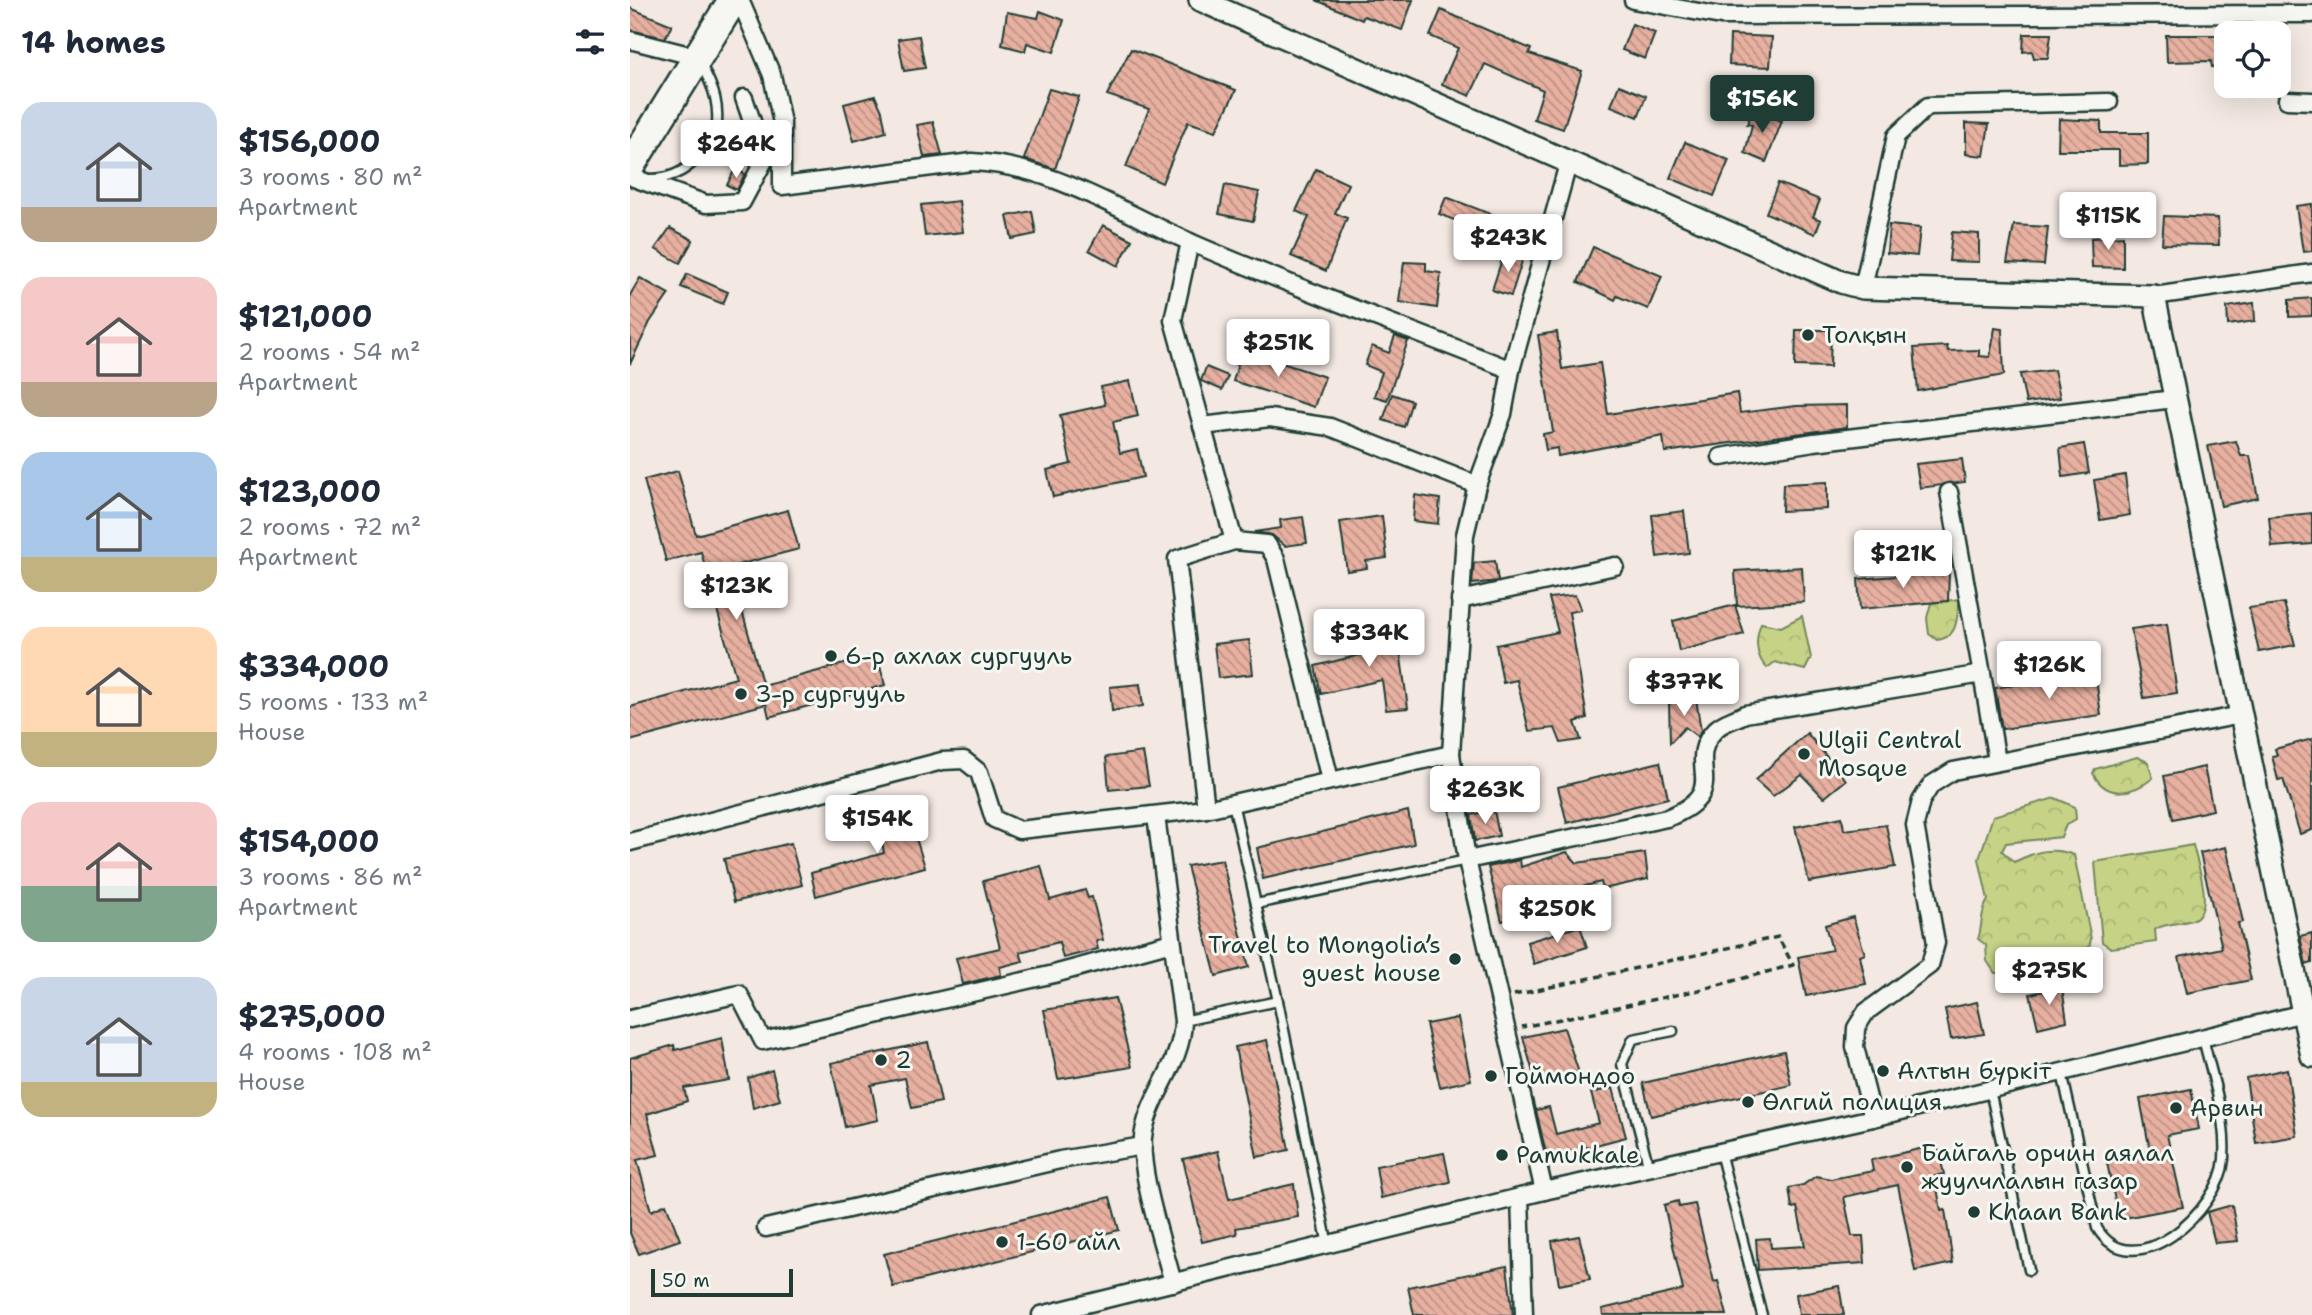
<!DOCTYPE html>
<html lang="en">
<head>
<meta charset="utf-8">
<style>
  :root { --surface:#fff; --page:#f2f2f3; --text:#1f2937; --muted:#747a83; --accent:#1f3d34 }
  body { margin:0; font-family:"Shantell Sans",sans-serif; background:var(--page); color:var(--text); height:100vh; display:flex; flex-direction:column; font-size:26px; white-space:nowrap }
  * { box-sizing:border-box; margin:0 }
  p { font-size:23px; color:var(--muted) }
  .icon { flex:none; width:38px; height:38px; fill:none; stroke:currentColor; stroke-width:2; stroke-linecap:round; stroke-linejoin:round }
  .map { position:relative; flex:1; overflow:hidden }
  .drawer { display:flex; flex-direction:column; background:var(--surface); width:630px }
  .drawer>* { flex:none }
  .controls { position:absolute; left:1584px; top:21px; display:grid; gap:14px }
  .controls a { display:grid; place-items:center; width:77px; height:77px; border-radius:14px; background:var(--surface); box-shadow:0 7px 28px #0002; font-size:35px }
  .scale { position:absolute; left:21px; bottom:18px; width:142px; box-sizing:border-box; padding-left:7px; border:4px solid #1f3d34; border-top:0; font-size:19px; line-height:24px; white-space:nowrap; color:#1f3d34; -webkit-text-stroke:5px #f6f6f2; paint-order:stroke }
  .price { position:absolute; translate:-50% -60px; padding:0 16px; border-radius:7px; background:#fff; color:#222; font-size:23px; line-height:46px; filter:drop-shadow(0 2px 4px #0008) }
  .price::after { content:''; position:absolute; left:50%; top:42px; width:21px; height:16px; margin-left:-10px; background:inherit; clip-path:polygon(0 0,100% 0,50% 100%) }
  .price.selected { background:var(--accent); color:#fff }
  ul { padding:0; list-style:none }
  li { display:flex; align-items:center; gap:21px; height:175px; padding:0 21px }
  li span { display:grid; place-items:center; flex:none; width:196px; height:140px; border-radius:21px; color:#555 }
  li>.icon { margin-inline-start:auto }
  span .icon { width:84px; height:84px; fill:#fffc; stroke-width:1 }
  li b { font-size:30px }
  h2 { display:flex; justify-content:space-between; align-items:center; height:84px; padding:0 21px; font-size:30px }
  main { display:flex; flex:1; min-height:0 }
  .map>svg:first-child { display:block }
  .forest { fill:url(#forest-crowns); stroke:#72885d; stroke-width:2 }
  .building { fill:url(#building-back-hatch); stroke:#1f3d34; stroke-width:2 }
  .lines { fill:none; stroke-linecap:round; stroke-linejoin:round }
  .lane-casing { stroke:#1f3d34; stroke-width:13 }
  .street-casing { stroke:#1f3d34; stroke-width:21 }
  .secondary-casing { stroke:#1f3d34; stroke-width:26 }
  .highway-casing { stroke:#1f3d34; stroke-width:33 }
  .path { stroke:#1f3d34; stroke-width:3.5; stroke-dasharray:7 5; stroke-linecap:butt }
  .lane { stroke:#f6f6f2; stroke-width:8 }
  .street { stroke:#f6f6f2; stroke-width:16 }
  .secondary { stroke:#f6f6f2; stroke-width:21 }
  .highway { stroke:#f6f6f2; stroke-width:28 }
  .poi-dot { fill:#1f3d34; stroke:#f6f6f2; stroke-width:2.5 }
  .labels { text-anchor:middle; stroke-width:6; stroke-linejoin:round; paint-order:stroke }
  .poi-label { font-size:24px; fill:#1f3d34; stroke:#f6f6f2; text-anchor:start }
</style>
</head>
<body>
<main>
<section class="drawer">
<h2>14 homes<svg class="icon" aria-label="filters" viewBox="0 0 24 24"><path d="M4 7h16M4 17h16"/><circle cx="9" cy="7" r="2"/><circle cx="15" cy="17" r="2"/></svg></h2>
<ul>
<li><span style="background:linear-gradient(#c9d6e8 75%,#b9a48a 0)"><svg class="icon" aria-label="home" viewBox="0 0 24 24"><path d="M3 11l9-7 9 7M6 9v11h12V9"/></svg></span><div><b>$156,000</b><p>3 rooms · 80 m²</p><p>Apartment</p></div></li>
<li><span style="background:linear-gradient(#f6c9c9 75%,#b9a48a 0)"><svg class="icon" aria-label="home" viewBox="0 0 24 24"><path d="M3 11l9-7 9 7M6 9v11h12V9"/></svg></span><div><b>$121,000</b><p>2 rooms · 54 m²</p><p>Apartment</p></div></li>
<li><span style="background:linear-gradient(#a9c7e8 75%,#c2b280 0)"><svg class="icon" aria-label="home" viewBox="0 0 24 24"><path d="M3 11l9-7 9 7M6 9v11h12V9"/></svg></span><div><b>$123,000</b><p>2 rooms · 72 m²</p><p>Apartment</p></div></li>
<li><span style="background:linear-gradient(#ffd9b3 75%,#c2b280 0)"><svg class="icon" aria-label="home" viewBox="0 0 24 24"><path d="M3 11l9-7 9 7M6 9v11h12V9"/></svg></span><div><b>$334,000</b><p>5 rooms · 133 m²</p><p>House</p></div></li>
<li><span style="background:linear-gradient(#f6c9c9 60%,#7fa58c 0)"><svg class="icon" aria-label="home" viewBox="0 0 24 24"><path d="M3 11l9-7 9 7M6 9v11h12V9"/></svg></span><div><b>$154,000</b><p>3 rooms · 86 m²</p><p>Apartment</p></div></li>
<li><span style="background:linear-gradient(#c9d6e8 75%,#c2b280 0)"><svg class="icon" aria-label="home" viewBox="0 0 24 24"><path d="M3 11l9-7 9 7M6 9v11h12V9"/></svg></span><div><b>$275,000</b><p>4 rooms · 108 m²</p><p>House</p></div></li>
</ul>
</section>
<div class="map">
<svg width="1682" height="1315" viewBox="0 0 1682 1315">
  <defs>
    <pattern id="forest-crowns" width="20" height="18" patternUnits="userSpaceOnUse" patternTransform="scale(1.75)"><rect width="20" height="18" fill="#c6d386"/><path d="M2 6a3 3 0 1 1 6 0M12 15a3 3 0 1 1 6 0" fill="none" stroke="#aab674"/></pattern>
    <pattern id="building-back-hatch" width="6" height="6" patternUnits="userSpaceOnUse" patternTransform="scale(1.75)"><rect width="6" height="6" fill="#e8b0a0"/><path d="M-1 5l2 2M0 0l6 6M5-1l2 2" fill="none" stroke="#bb9083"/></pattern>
  </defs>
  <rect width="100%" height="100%" fill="#f3e8e2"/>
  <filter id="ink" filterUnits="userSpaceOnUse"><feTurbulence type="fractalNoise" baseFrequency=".0143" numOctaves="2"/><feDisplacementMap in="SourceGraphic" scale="14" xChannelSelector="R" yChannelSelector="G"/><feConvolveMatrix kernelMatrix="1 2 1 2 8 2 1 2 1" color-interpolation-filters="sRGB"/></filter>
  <g filter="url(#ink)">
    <g class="forest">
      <path d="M1330,599c-4,20 -1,38 -23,41l-8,-6 -2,-16 4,-15z"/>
      <path d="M1172,616l9,42 -6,12 -30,-8 -8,6c-12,-11 -12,-30 -6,-45l20,4z"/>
      <path d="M1507,757l11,5 5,16c-20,16 -47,22 -60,-5l2,-4z"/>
      <path d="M1425,798l20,9 1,12 -10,6 -5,12 -55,6 -4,8 12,11c21,-10 37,-16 60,-7l17,84 -2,9c-17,1 -33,2 -49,9 -21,11 -16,16 -45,16l-8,-12 -1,-16 -8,-6c5,-13 2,-28 10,-39l-9,-41 14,-43z"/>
      <path d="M1563,845c4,19 23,66 -1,75 -13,4 -25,3 -37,9l1,13 -45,6 -9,-6 -7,-80z"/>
    </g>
    <g class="building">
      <path d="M686,0h97l-11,30 -38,-14 -2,4z"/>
      <path d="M0,8l42,17 -7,13 -35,-8z"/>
      <path d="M811,10l90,39 -2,5 53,17 -19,58 -29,-10 9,-29 -58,-26 -15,32 -28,-12 16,-36 -28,-12z"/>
      <path d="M410,11l24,9 -10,32 -27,-9 -2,8 -23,-6 5,-33 31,6z"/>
      <path d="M1002,24l23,9 -10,26 -23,-9z"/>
      <path d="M1394,34h27l-3,24h-14l-2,-7 -9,1z"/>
      <path d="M1100,35l42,2 -2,30 -41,-2z"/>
      <path d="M1536,35h60v30l-14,2 -1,-6 -44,1z"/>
      <path d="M289,36l6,32 -21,3 -6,-32z"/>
      <path d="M501,49l105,41 -20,41 -28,-9 -26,61 -36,-16 23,-58 -42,-14z"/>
      <path d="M989,85l27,11 -8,21 -27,-11z"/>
      <path d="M419,89l30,8 -24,72 -31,-10z"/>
      <path d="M245,96l7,15 4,21 -32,9 -10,-37z"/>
      <path d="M1123,110l29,11 -16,41 -21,-9 7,-28 -5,-1z"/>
      <path d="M1429,119l42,2v12h47v31l-29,1v-15h-61z"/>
      <path d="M303,122l9,33 -18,2 -7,-32z"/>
      <path d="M1336,123l23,1 -5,32 -18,-2z"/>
      <path d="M1055,142l44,18 -15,36 -44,-18z"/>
      <path d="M105,169l10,5 -8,16 -10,-5z"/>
      <path d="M686,169l32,15 -13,29 12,5 -21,53 -35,-15 18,-39 -13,-6z"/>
      <path d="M1148,183l42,17 -7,17 8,3 -6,14 -49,-21z"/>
      <path d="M595,185l34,7 -6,29 -34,-7z"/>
      <path d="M816,197l50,19 -7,18 -50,-20z"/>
      <path d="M329,201l4,31 -38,4 -4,-31z"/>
      <path d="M1682,204v47l-9,1 -7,-46z"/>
      <path d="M402,211l4,23 -24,5 -5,-23z"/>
      <path d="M1534,216l54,2 1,27 -57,-1z"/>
      <path d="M473,225l29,15 -14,26 -29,-16z"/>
      <path d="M1259,225l31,3 -3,28 -30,-3z"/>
      <path d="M1384,225l34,2 -4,38 -37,-2z"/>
      <path d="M40,228l23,12 -13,23 -25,-14z"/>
      <path d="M1322,232l27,2v28l-30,-1z"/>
      <path d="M1493,236v32l-31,-1 -1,-29z"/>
      <path d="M963,247l69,29 -14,33 -31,-13 -2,4 -37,-18z"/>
      <path d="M874,253l19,5 -12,38 -19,-6z"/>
      <path d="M774,262l22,1v8l15,2 -4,35 -38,-6z"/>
      <path d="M57,274l41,18 -5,12 -42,-17z"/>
      <path d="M10,278l29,16 -19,28 -20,42v-69z"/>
      <path d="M1682,298v18l-23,1v-17z"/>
      <path d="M1624,303l1,18 -27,4 -1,-18z"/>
      <path d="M1365,328l7,1 2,46 -86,16 -4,-43 33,-2 1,5 31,-1v6l11,1z"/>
      <path d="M1166,330h35l-1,37 -35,-1z"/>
      <path d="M927,332l5,37 38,-6 8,51 129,-21 3,20 56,-7 51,-1v22l-182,25 -2,-16 -105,20 -1,-8 -11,2 -3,-16 10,-2 -15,-97z"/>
      <path d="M765,336l13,5 -21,59 -13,-4 8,-24 -17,-7 7,-19 17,7z"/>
      <path d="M612,350l83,27 -11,30 -81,-26z"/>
      <path d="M576,367l22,9 -6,14 -21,-9z"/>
      <path d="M1424,370l6,28 -34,5 -6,-29z"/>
      <path d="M500,381l8,35 -25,6 7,31 17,-4 6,28 -90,20 -6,-27 24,-6 -11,-49 45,-10 -4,-18z"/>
      <path d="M762,394l20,7 -8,26 -21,-7z"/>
      <path d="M1606,441l5,15h9l8,42 -37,8 -13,-60z"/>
      <path d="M1454,444l5,29 -26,4 -3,-29z"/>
      <path d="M1332,459l3,23 -45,6 -4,-24z"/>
      <path d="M48,471l18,64 92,-25 11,39 -69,18 33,119 114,-31 8,30 -116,32 -3,-13 -136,37v-34l106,-29 -35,-126 -35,9 -22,-81z"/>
      <path d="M1495,475l5,40 -30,5 -6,-40z"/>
      <path d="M1197,482v27l-45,2 1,-27z"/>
      <path d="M785,495l25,4 -2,25 -25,-3z"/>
      <path d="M1054,511l5,42 -32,4 -5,-42z"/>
      <path d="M1682,513v31l-40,3 -3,-30z"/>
      <path d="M752,516l5,42 -21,3 1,7 -20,3 -7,-49z"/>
      <path d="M673,517l4,26 -22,3 -13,-11 -18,-3 27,-4 -1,-8z"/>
      <path d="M865,561l3,20 -26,3 2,-21z"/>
      <path d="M1172,567l2,35 -67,4 -2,-35z"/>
      <path d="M1319,572l-1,29 -88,8 -2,-30z"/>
      <path d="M945,595l6,15 -12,2 18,106 -12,4 6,18 -20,3 -6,-15 -26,3 -12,-51 -14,3 -7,-38 62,-13 -9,-34z"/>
      <path d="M1654,603l11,42 -36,7 -10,-44z"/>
      <path d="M1105,605l9,29 -65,17 -6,-30z"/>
      <path d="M1537,624l10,69 -33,5 -13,-69z"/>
      <path d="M767,629l11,79 -22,2 -4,-30 -61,14 -6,-28 45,-11 -3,-21z"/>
      <path d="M619,640l4,34 -35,4 -4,-34z"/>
      <path d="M1465,672l6,43 -99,14 -7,-41z"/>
      <path d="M510,684l3,22 -31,5 -2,-24z"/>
      <path d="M1066,699l5,32 -3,6 -13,-10 -15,16 -1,-42z"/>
      <path d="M1177,733l39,47 -22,18 -22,-23 -29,21 -18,-16z"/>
      <path d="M1682,739v91l-12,4 -17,-55 -5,1 -6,-24 5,-1 -2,-6z"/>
      <path d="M513,752l6,34 -40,4 -3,-33z"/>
      <path d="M1030,762l8,36 -101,25 -9,-36z"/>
      <path d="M1574,767l9,43 -40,9 -9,-43z"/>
      <path d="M275,803l20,64 -109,29 -5,-23 73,-20 -8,-45z"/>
      <path d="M864,810l5,26 -24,5 -4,-26z"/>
      <path d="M778,811l6,33 -151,35 -6,-31z"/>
      <path d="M1212,817l2,13 42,-5 9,42 -86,15 -14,-55z"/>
      <path d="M161,843l11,42 -68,17 -10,-43z"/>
      <path d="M1596,847l17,75 -5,1 13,57 -64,13 -8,-36 43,-9 -22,-95z"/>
      <path d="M937,852l10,11 68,-10 3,26 -45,10 -2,-7 -73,19 3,13 -29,7 -14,-54 32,-7 1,7z"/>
      <path d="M592,860l27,107 -33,9 -29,-110z"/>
      <path d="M411,866l9,34 35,-10 3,8 4,-1 11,43 -7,1 2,8 -35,9 -4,-16 -39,10 3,9 -23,6 1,8 -38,9 -7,-26 44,-10 -17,-67z"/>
      <path d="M1223,917l12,37 -5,2 6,28 -60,12 -8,-39 34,-7 -7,-25z"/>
      <path d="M950,926l7,21 -53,17 -7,-22z"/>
      <path d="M1682,933v30l-6,2 -6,-29z"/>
      <path d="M1432,987l5,34 -29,7 -8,-34z"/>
      <path d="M485,998l17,69 -74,12 -14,-69z"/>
      <path d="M1347,1002l7,32 -33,5 -6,-30z"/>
      <path d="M828,1018l13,62 -31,7 -14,-63z"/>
      <path d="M934,1028l15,45 -43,10 -13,-46z"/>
      <path d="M92,1038l7,42 -45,8 3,13 -40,13 11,41 -21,5 14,51 15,-7 14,36 -41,14 -9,-21v-175l44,-13 1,5z"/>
      <path d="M637,1040l22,110 -32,7 -22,-110z"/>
      <path d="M298,1042l13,60 -29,6 -7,-30 -34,7 7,35 -33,7 -14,-64z"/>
      <path d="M1154,1051l7,34 -140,31 -8,-33z"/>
      <path d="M1657,1069l10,67 -41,7 -10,-65z"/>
      <path d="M142,1070l8,30 -27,8 -5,-30z"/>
      <path d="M983,1088l13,49 -79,21 -11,-48 13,-3 7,27 43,-11 -8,-30z"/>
      <path d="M1561,1089l8,40 -32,6 16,72 -64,12 -12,-56 43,-12 -10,-52z"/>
      <path d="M1307,1145l7,29 -9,2 6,35 4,-1 8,53 -38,8 -17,-86 -54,12 8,39h11l2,27 -107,7 -2,-31 14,-1 1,10 34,-2 -8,-39 -5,1 -3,-20 14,-3 13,-9 15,3 42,-8 -2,-11z"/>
      <path d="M588,1151l11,48 65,-15 4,33 -62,11 1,6 -35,8 -19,-83z"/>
      <path d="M814,1153l6,29 -69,16 -5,-32z"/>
      <path d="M480,1197l9,33 -226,57 -9,-33z"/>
      <path d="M1048,1201l1,6 16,-3 19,78 4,-1 9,34h-124l-1,-6 81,-19 -19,-85z"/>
      <path d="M1602,1205l6,36 -23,2 -8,-31z"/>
      <path d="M949,1236l11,43 -31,6 -7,-44z"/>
      <path d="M877,1266l6,49h-99l-6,-28z"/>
      <path d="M1209,1286l5,29h-45l-3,-21z"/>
    </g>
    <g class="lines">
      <defs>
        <g id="lane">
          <path d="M71,65c14,24 19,42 15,70"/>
          <path d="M20,179c25,0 39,-11 55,-28"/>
          <path d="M603,803l45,198"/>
          <path d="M626,904l211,-44"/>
          <path d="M553,1021l95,-20 50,244"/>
          <path d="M1432,1073l35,155c36,60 123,-17 127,-69 3,-40 -12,-83 -21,-121"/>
          <path d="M1360,1090l39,180"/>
          <path d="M1090,1152l42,163"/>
          <path d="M1019,1168l-27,-104 11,-25 40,-8"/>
        </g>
        <g id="street">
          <path d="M110,0l32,75 10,48v63l190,-24c79,3 147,49 218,80 105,46 214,85 321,128"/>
          <path d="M1003,0l88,16 591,-2"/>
          <path d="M0,40l67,17"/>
          <path d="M1657,100l25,1"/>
          <path d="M4,178l72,26 36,-2 23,-43 -21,-61"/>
          <path d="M560,242l-17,78 61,221"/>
          <path d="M1233,288l33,-152 32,-30 181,-4"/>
          <path d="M1524,296l158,-23"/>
          <path d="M572,426l68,-8 60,9 147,58"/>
          <path d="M1091,457l93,-15 360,-43"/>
          <path d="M1319,492l33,182"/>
          <path d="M830,600l155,-34"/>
          <path d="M576,809l-29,-250 57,-18 33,3 9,15 54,221"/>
          <path d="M526,816l27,205c-1,42 -31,70 -39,110 -8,35 20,115 29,152"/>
          <path d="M0,842l312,-81 22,-1 15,12 15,47 25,11 187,-21 245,-55"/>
          <path d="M837,860l200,-42c68,-27 15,-53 48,-88 7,-8 21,-11 30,-16l237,-40 15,87"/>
          <path d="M0,1019l109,-25 24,47 291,-67 118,-32"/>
          <path d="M1243,1118l-18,-71 1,-19 10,-16 64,-47 6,-22 -21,-118 6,-24 10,-16 22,-14 288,-56"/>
          <path d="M914,1191l-77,-331 -16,-106 14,-219 12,-50 26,-71 8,-44 57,-206"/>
          <path d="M890,1197l4,118"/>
          <path d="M136,1228l294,-68 83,-14"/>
          <path d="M411,1315l503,-124 329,-73 439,-107"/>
        </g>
        <path id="secondary" d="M570,0l641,282 22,6 291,8 158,760"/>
        <path id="highway" d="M0,166l103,-166"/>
      </defs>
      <use href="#lane" class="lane-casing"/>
      <use href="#street" class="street-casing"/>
      <use href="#secondary" class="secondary-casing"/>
      <use href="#highway" class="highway-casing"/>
      <path class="path" d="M884,995l264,-58 15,28 -94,25 -177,37"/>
      <use href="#lane" class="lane"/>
      <use href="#street" class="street"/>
      <use href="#secondary" class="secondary"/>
      <use href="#highway" class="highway"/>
    </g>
  </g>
  <g class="poi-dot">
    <circle cx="1178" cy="335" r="7"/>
    <circle cx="201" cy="656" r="7"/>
    <circle cx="111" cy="694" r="7"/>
    <circle cx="1174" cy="754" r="7"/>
    <circle cx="825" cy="959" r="7"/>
    <circle cx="251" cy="1060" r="7"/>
    <circle cx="1253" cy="1071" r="7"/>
    <circle cx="861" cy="1076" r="7"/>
    <circle cx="1118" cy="1102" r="7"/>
    <circle cx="1546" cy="1108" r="7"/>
    <circle cx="872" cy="1155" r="7"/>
    <circle cx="1277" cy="1167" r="7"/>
    <circle cx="1344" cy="1212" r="7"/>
    <circle cx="372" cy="1242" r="7"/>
  </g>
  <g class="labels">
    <g class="poi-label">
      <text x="1192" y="343">Толқын</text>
      <text x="215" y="664">6-р ахлах сургууль</text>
      <text x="125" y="702">3-р сургууль</text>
      <text x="1188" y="748">Ulgii Central<tspan x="1188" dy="28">Mosque</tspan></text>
      <text x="811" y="953" text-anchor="end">Travel to Mongolia’s<tspan x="811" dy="28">guest house</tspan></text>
      <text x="265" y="1068">2</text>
      <text x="1267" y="1079">Алтын бүркiт</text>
      <text x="875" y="1084">Гоймондоо</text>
      <text x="1132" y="1110">Өлгий полиция</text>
      <text x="1560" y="1116">Арвин</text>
      <text x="1291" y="1161">Байгаль орчин аялал<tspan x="1291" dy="28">жуулчлалын газар</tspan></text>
      <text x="886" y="1163">Pamukkale</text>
      <text x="1358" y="1220">Khaan Bank</text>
      <text x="386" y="1250">1-60 айл</text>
    </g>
  </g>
</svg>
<div class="controls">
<a><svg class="icon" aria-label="locate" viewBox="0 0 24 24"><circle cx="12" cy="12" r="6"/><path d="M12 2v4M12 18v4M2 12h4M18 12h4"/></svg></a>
</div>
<div class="scale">50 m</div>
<b class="price selected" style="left:1132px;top:135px">$156K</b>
<b class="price" style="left:106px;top:180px">$264K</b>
<b class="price" style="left:1478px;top:252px">$115K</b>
<b class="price" style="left:878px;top:274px">$243K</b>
<b class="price" style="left:648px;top:379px">$251K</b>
<b class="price" style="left:1273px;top:590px">$121K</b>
<b class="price" style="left:106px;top:622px">$123K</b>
<b class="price" style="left:739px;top:669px">$334K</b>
<b class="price" style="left:1419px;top:701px">$126K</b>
<b class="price" style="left:1054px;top:718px">$377K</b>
<b class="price" style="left:855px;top:826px">$263K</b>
<b class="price" style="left:247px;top:855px">$154K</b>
<b class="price" style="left:927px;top:945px">$250K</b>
<b class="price" style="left:1419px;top:1007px">$275K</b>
</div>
</main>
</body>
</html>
